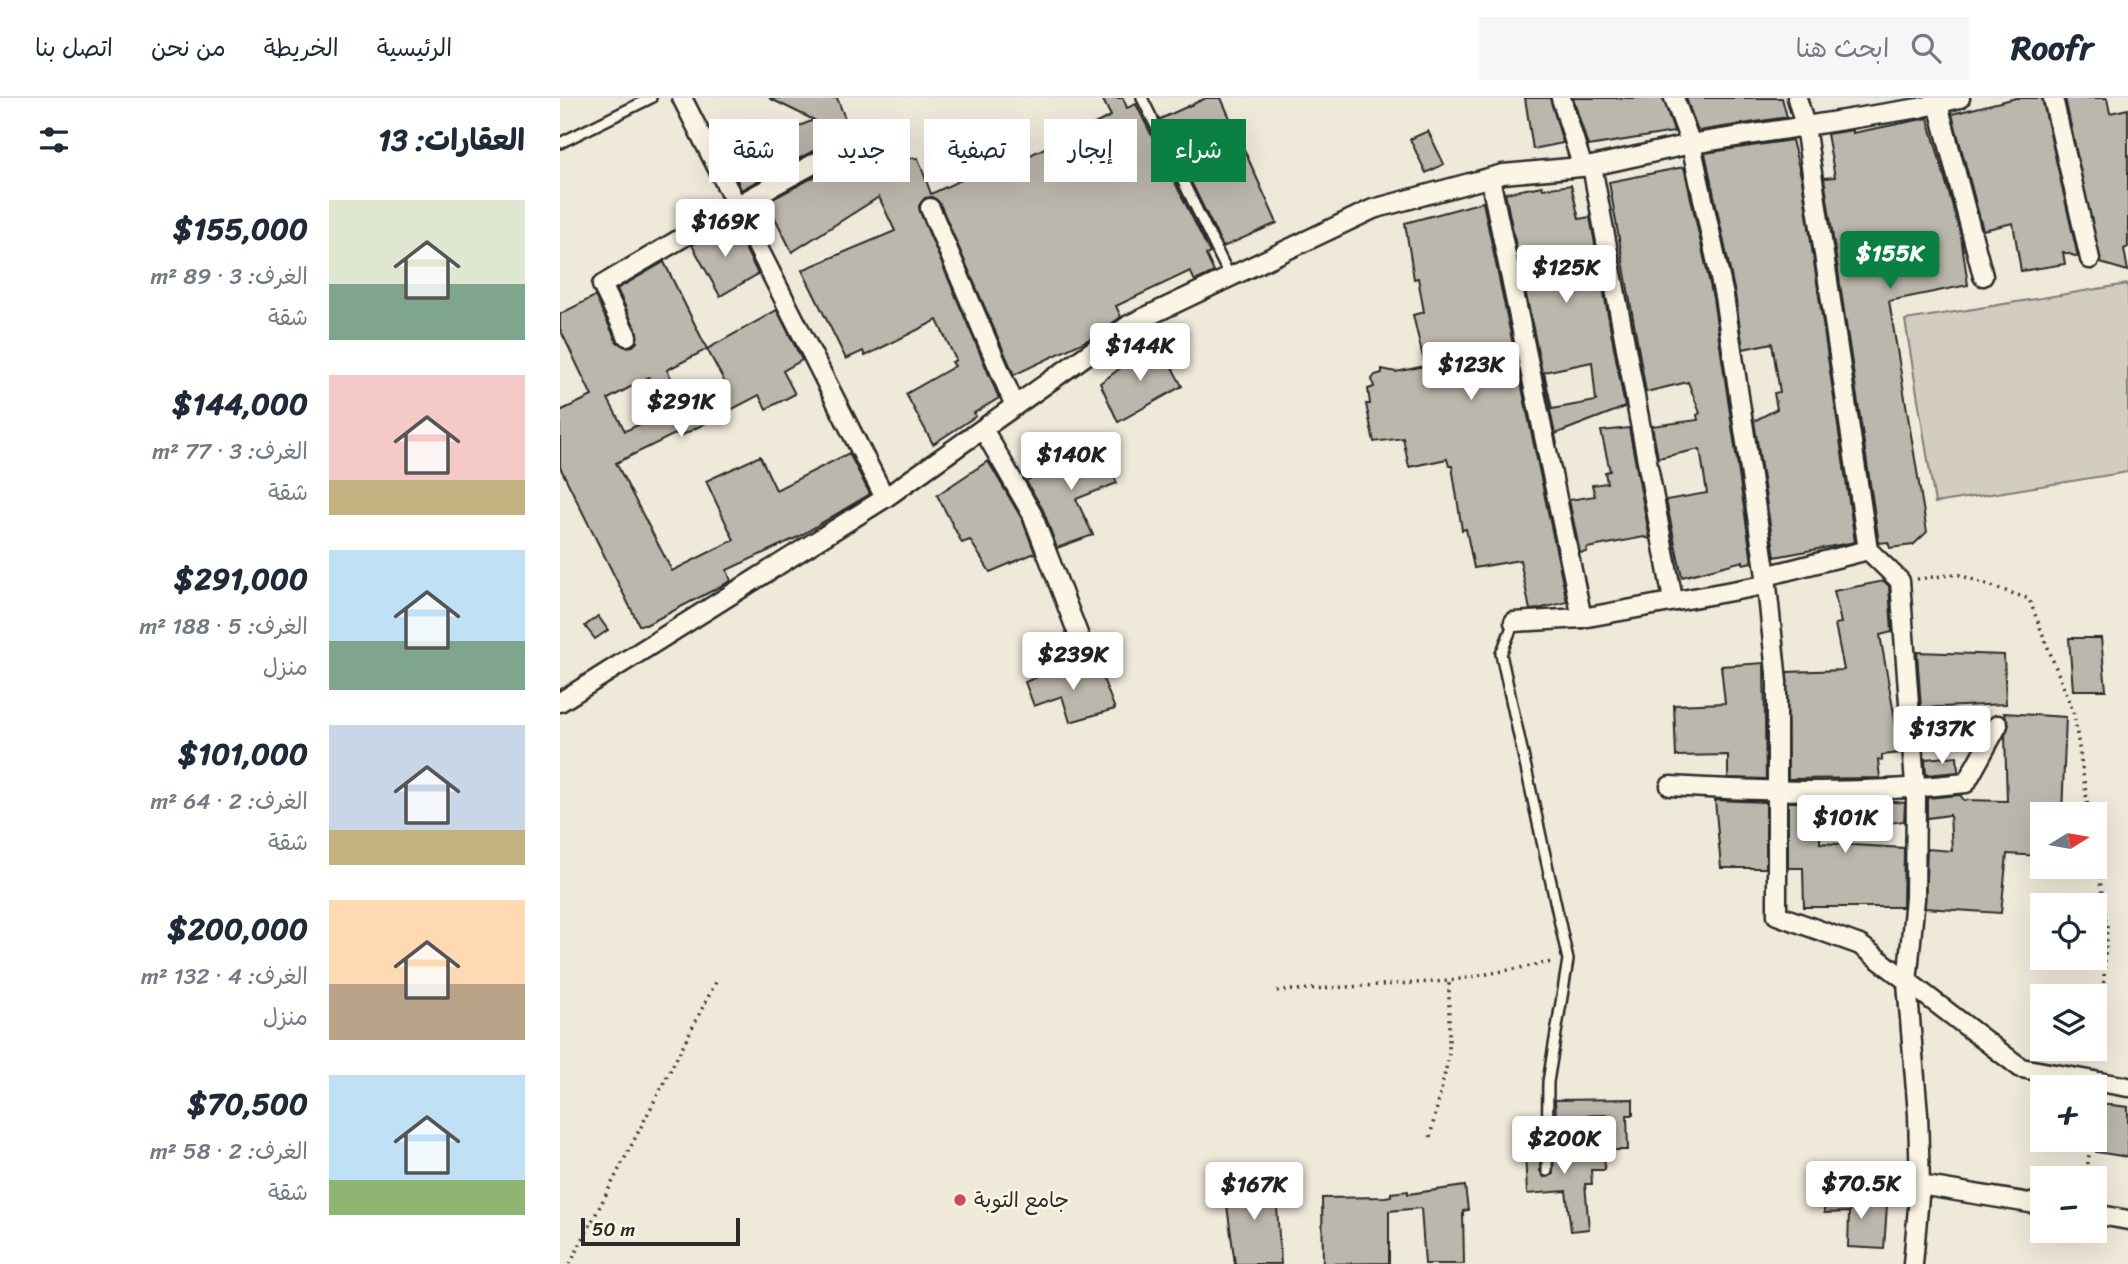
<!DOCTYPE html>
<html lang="ar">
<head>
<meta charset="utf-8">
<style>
  :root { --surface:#fff; --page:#f6f6f7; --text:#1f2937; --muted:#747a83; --line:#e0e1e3; --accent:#0b8043 }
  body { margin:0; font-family:Sriracha,"Playpen Sans Arabic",sans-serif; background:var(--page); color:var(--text); direction:rtl; height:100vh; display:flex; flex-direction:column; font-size:26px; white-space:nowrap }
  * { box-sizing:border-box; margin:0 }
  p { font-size:23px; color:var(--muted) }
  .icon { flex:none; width:38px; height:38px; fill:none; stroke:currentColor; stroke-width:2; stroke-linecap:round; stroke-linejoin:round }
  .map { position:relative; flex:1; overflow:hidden; direction:ltr }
  .drawer { display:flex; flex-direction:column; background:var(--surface); width:560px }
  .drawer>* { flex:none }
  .banner { position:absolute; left:21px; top:21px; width:665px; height:63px; direction:rtl; display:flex; gap:14px }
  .needle { width:46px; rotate:79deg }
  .controls { position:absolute; left:1470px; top:704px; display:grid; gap:14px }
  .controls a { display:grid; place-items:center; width:77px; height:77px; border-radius:0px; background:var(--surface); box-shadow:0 7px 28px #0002; font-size:35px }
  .scale { position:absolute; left:21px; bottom:18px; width:159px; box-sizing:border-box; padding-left:7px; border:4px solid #2b2b2b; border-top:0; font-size:19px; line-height:24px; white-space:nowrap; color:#2b2b2b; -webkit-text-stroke:5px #fcf5e5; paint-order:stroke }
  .price { position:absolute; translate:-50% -60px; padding:0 16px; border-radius:7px; background:#fff; color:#222; font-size:23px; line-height:46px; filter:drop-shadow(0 2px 4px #0008) }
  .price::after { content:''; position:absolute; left:50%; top:42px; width:21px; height:16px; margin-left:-10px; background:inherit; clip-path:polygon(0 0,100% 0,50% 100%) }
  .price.active { background:var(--accent); color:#fff }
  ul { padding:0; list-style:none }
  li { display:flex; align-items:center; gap:21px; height:175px; padding:0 35px }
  li span { display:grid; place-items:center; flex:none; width:196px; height:140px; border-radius:0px; color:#555 }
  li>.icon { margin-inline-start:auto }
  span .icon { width:84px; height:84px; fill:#fffc; stroke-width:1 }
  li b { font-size:30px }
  h2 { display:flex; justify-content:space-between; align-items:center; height:84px; padding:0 35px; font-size:30px }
  .chip { padding:0 24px; border-radius:0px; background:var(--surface); box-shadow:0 7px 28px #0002; font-size:24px; line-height:63px }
  .chip.active { background:var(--accent); color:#fff }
  header { display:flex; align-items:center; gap:42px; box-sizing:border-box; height:98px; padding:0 35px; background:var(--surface); border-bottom:2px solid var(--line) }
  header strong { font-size:33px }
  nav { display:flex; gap:38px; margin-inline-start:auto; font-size:24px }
  .search { width:490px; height:63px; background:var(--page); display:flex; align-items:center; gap:18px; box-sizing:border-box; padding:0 24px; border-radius:0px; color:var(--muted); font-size:26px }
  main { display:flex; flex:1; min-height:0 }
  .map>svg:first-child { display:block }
  .green { fill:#d2cdc0; stroke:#7e7c76; stroke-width:2 }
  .building { fill:#bcb7ac; stroke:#2b2b2b; stroke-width:2; fill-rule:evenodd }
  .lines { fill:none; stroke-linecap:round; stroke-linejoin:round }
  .lane-casing { stroke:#2b2b2b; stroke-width:14 }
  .street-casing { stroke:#2b2b2b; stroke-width:23 }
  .path { stroke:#2b2b2b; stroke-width:3.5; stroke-dasharray:2 5; stroke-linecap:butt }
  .lane { stroke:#fcf5e5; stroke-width:9 }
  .street { stroke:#fcf5e5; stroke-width:18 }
  .poi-dot { fill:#d1495b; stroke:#fcf5e5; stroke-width:2.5 }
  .labels { text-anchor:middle; stroke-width:5; stroke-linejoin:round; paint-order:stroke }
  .poi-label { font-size:21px; fill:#2b2b2b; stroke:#fcf5e5; text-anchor:start }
</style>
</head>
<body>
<header>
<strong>Roofr</strong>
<div class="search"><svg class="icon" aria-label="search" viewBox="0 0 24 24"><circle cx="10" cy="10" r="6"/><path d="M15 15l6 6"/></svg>ابحث هنا</div>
<nav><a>الرئيسية</a><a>الخريطة</a><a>من نحن</a><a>اتصل بنا</a></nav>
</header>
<main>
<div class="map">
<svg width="1568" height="1166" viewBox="0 0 1568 1166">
  <rect width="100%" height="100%" fill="#efe9da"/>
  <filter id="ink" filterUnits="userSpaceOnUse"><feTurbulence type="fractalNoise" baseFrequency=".0143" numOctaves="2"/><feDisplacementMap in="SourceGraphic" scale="14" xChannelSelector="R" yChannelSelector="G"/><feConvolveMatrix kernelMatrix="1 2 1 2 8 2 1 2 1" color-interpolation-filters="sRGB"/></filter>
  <g filter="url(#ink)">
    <path class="green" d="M1568,186v188l-193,31 -30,-183z"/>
    <g class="building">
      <path d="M209,0h68l13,33 -109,59 -12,-33 33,-18 1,2 51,-21z"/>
      <path d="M542,0h21l4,10 9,-4 74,149 -4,2 8,17 -19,9 -5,-10 -74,35 5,11 -33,23 -74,35 -74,-171 -8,-7 -7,1 -6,8 1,6 79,186 -25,15 2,3 -43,28 -27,-50 49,-28 -3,-4 4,-2 -19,-40 -72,36 -2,-5 -17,8 -44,-89 93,-39 -16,-34 -87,55 -25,-50 97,-52 7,13 21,-13 4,9 22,-1 13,36 86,-40 3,6 91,-44z"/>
      <path d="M646,0h15l56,125 -54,24 -63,-128z"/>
      <path d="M965,0h25l13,45 -30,6z"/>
      <path d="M1013,0h90l11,34 -86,14z"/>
      <path d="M1126,0h96l5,19 -89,14z"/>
      <path d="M1456,0h26l36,159 -15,-5 2,12 -44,7 -8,-48 -30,7 -31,-116z"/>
      <path d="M1505,0h42l3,15 18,-4v138l-4,2 4,22 -28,-8z"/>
      <path d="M1368,20l33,118 7,49 -79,16 38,231 -14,13 -23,3 -2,-6 -9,1 -55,-365 11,-1 -8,-43 26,-4v3z"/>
      <path d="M868,33l16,33 -18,9 -16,-34z"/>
      <path d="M1232,42l10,40 53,362 -80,15 -21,-136 23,-12 -3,-16 6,-1 -8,-49 -29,6 -8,-55 -30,-141z"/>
      <path d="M1124,69l29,131 39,264 -9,2v-3l-61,16 -16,-77 41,-7 -7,-44 -42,9 -6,-32 46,-6 -1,-5 3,-2 -12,-31 -42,10 -37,-210z"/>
      <path d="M1011,87l8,34 11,-2 35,190 -70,27 2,10 -52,-251 37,-7 1,3zM1032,264l4,39 -44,8 -8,-37z"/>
      <path d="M923,104l84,400 -29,7 -8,1 -10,-50 -46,8 -8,-39 -4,1 -10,-64h-3l-2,-7 -38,8 -6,-29 -29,4 -8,-38h4l-2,-15 6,-2 -2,-8 3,-4 7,-2v-4l14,3 29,-6 -12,-51 11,-3 -6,-34 -4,1 -9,-56z"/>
      <path d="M172,124l26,52 -38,22 -28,-51z"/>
      <path d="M104,164l43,87 70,-39 25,50 -19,11 12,23 -29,15 -7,-14 -76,40 -2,-4 -65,32 56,108 62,-31 -28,-59 54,-25 16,34 73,-37 21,41 -72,43 -71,33 4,11 -85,44h-7l-79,-158v-56l32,-15 -32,-67v-15l35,-18 22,46 9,5 7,-1 4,-4v-10l-20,-43zM147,251l21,39 -41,21 -20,-39zM89,279l18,35 -42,19 -17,-32z"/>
      <path d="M598,243l24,45 -64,36 -18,-39z"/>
      <path d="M1069,330l21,111 -6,-2 -31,6 -26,5v4l-7,1 -11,-53 26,-4 -3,-11 15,-2 -2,-11 5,-1 -9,-40z"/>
      <path d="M538,343l19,42 -41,16 17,36 -36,13 -14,-38 -17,-29z"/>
      <path d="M428,363l34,58 13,34 -45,19 -20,-32 -8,3 -25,-48z"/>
      <path d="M1324,483l5,5 3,46 -12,3 21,118 -19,2v5h-4l2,18 -92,1 -1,-107 57,-2 -9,-46 6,-1 -7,-32z"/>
      <path d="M38,518l10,14 -13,9 -10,-13z"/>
      <path d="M1509,540h32l5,52h-33z"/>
      <path d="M1357,554l87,3 2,49 -85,4z"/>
      <path d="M1204,565l2,116 -38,-1v-23l-52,1 -2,-51 51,-2 -4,-37z"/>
      <path d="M538,568l17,43 -45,13 -8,-26 -28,10 -9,-24 34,-14 4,6 17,-7 11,4z"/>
      <path d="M1444,615l62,4 -4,97h-20v42l-35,-2 -6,59 -76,-5 2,-59 25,2 -2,-36 -23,3v-20l33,-3 4,5 43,1 -2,-66 4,-11z"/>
      <path d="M1397,658l1,16 -32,3 -1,-16z"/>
      <path d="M1155,702l51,2v66h-45z"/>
      <path d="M1323,703l22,2 -1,18 -84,12v10l84,5 -1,59h-99l-1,-39h-15v-66z"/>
      <path d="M1073,1001v16h-6l1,35h-17l-1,-35 -54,1 -1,-16z"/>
      <path d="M1543,1006l25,3v50l-32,-5z"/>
      <path d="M980,1031v42l4,6 9,-3 1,-24 50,-2 1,22h-14l1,14h-7l4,45 -18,2 -5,-40 -39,3 -3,-64z"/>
      <path d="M715,1082l6,84h-46l-11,-80z"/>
      <path d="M905,1088l3,24 -5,1 1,53h-39l-4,-56 -32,3v52l-66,1 -1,-66 63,-1 6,-1v-3l17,-2v3z"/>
      <path d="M1305,1098v8l22,1 -3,44 -36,-2 1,-35 -25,1v-16z"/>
    </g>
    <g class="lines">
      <defs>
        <g id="lane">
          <path d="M582,0l88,179"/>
          <path d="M0,45l91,-45"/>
          <path d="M954,524l-13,32 67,306 -20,122 -1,89"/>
        </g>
        <g id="street">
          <path d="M122,0l203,400"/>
          <path d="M1001,0l21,67"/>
          <path d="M1114,0l17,46 33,152 42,280 102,-26"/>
          <path d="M1237,0l8,28 63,424 32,31 16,217 -1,100 -8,85 11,131 2,71 -7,79"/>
          <path d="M1493,0l37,161"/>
          <path d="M1378,6l45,172"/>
          <path d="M1032,68l81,434"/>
          <path d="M930,80l92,440"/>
          <path d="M370,110l85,198"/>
          <path d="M67,238l-25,-51 134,-79 129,-70"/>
          <path d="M423,331l49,85 56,146"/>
          <path d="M1206,478l11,106v233l83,30 161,123 107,19"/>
          <path d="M954,524l68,-4 183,-33"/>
          <path d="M0,604l325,-204 244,-173 244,-116 130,-35 89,-8 99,-22 228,-36 41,-10"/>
          <path d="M1110,688c99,6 197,8 296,-3l32,-58"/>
          <path d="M1360,1087l122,20"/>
          <path d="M1535,1116l33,6"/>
        </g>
      </defs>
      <use href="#lane" class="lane-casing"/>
      <use href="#street" class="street-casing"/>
      <g class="path">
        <path d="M1357,481l40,-5 72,25 45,115 15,100"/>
        <path d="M1535,751l12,77 -8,136"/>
        <path d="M717,893l172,-10 103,-19"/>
        <path d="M870,1039l19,-81v-75"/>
        <path d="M1526,1080l5,-39"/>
        <path d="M10,1166l148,-286"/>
      </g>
      <use href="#lane" class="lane"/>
      <use href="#street" class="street"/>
    </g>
  </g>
  <circle class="poi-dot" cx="400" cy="1102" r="7"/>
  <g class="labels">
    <g class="poi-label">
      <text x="414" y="1109">جامع التوبة</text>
    </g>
  </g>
</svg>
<div class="controls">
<a><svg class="needle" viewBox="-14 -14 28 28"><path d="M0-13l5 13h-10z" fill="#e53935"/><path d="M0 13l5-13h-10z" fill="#747a83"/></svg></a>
<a><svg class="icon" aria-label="locate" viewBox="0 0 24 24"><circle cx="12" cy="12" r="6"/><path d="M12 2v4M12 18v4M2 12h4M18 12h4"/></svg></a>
<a><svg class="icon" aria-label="layers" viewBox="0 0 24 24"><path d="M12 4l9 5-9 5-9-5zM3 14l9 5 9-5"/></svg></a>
<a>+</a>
<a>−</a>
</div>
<div class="scale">50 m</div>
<b class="price" style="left:165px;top:161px">$169K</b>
<b class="price active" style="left:1330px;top:193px">$155K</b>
<b class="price" style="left:1006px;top:207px">$125K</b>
<b class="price" style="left:580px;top:285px">$144K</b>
<b class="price" style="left:911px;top:304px">$123K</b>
<b class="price" style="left:121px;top:341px">$291K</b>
<b class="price" style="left:511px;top:394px">$140K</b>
<b class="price" style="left:513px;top:594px">$239K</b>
<b class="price" style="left:1382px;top:668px">$137K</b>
<b class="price" style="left:1285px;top:757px">$101K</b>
<b class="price" style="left:1004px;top:1078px">$200K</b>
<b class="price" style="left:1301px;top:1123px">$70.5K</b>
<b class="price" style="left:694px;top:1124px">$167K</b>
<div class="banner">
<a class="chip active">شراء</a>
<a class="chip">إيجار</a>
<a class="chip">تصفية</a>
<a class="chip">جديد</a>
<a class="chip">شقة</a>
</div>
</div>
<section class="drawer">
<h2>العقارات: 13<svg class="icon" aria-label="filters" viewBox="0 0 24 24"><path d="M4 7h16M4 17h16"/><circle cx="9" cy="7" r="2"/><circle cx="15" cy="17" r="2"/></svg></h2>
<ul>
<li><span style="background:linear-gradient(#dfe7d0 60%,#7fa58c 0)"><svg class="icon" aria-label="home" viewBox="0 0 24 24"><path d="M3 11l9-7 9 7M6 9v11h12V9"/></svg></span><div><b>$155,000</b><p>الغرف: 3 · 89 m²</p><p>شقة</p></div></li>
<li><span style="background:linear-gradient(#f6c9c9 75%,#c2b280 0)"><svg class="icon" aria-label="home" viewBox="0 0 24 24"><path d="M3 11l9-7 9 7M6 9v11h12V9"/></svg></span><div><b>$144,000</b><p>الغرف: 3 · 77 m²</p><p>شقة</p></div></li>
<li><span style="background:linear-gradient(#bfe0f5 65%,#7fa58c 0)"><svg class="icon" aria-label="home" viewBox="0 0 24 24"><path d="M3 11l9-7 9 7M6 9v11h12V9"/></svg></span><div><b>$291,000</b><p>الغرف: 5 · 188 m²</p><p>منزل</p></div></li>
<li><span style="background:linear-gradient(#c9d6e8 75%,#c2b280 0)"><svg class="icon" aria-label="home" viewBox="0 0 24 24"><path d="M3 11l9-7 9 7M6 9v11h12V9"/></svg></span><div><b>$101,000</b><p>الغرف: 2 · 64 m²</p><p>شقة</p></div></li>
<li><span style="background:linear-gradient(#ffd9b3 60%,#b9a48a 0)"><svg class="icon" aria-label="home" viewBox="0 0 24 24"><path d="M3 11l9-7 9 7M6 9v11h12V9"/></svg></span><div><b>$200,000</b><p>الغرف: 4 · 132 m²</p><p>منزل</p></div></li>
<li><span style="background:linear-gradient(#bfe0f5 75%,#8fb573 0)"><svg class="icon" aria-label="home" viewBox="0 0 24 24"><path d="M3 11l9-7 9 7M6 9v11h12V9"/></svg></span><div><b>$70,500</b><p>الغرف: 2 · 58 m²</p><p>شقة</p></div></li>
</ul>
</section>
</main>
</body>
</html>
